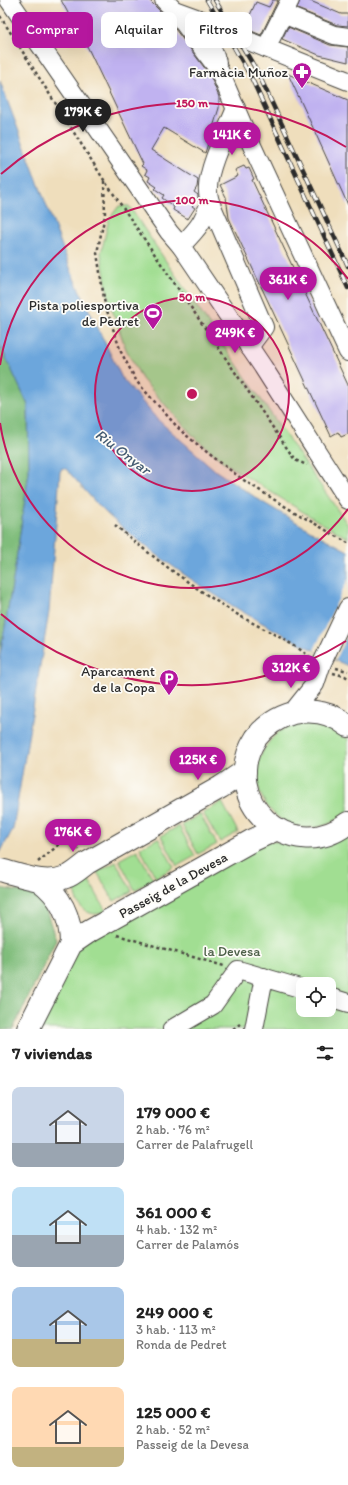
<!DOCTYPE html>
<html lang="es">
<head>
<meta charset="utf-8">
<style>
  :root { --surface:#fff; --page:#f2f2f2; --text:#222; --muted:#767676; --accent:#b5179e }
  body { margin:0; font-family:Itim,sans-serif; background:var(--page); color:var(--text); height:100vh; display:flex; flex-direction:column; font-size:15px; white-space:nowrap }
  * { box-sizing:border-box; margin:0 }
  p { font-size:13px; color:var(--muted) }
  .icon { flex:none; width:22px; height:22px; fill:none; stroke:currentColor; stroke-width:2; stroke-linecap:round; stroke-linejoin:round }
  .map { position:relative; height:1029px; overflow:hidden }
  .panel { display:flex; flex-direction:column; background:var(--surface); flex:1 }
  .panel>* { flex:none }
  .top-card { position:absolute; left:12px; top:12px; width:324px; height:36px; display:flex; gap:8px }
  .fabs { position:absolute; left:296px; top:977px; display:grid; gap:8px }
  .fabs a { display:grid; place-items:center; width:40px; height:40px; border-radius:8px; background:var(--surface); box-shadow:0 4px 16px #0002; font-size:20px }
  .price { position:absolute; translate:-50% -34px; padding:0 9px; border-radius:14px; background:var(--accent); color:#fff; font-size:13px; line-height:26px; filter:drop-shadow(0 1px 2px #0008) }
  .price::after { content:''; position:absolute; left:50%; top:24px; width:12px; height:9px; margin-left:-6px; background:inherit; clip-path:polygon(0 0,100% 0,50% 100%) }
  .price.current { background:#222; color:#fff }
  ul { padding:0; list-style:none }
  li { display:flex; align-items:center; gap:12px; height:100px; padding:0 12px }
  li span { display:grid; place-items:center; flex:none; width:112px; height:80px; border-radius:8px; color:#555 }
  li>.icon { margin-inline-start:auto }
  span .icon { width:48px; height:48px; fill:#fffc; stroke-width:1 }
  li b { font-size:17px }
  h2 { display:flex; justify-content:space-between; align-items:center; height:48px; padding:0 12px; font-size:17px }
  .chip { padding:0 14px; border-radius:8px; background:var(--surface); box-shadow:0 4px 16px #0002; font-size:14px; line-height:36px }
  .chip.current { background:var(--accent); color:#fff }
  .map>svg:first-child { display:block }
  .green { fill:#a1de92; stroke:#66845e; fill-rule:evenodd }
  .forest { fill:#80bd7c; stroke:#567454 }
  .water { fill:#6ca6dc; stroke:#4c6884 }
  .pier { fill:#efdebc }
  .building { fill:#c0b2f0 }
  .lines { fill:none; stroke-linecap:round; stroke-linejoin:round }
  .minor-tunnel { stroke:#c8ba9f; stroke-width:18; stroke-dasharray:18 9; stroke-linecap:butt }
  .minor-casing { stroke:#484641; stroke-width:20 }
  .major-casing { stroke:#484641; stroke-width:24 }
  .path { stroke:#484641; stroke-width:2.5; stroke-dasharray:3 3; stroke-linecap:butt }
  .minor { stroke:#fff; stroke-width:18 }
  .major { stroke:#fff; stroke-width:22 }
  .rail-casing { stroke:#2b2b2b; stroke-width:4.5 }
  .rail { stroke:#fdfcf7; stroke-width:3; stroke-dasharray:9; stroke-linecap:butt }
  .ring { fill:none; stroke:#c2185b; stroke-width:2 }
  .labels { text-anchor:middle; stroke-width:3.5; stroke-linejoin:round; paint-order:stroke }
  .poi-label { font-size:14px; fill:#2b2b2b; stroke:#fdfcf7; text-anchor:end }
  .street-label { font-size:14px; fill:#2b2b2b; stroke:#fdfcf7 }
  .park-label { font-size:14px; fill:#4e614a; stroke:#fdfcf7 }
  .water-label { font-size:15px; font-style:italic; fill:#455c72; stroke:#fdfcf7 }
  .centre { fill:#c2185b; stroke:#fdfcf7; stroke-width:2 }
  .ring-label { font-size:12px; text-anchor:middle; font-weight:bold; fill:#c2185b; stroke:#fdfcf7; stroke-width:3.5; stroke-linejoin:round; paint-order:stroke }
</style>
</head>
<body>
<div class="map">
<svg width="348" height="1029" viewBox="0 0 348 1029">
  <rect width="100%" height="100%" fill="#fdfcf7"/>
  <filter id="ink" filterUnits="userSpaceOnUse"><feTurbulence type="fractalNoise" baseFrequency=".025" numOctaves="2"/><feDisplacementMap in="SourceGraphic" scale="8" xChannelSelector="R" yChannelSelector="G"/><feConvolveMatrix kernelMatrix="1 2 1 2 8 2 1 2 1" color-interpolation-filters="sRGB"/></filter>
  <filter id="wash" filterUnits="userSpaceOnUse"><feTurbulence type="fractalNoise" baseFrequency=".012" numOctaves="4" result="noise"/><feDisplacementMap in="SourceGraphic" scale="16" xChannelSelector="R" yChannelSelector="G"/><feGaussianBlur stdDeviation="0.9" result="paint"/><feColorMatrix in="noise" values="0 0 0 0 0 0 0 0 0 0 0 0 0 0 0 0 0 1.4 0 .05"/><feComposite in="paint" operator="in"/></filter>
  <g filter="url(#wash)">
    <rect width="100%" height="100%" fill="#efdebc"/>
    <g class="green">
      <path d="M119,206h10l55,82 164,237v13l-32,-18 -90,-56 -31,-26 -53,-59 -16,-30 -17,-48 -8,-48 8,-34z"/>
      <path d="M305,722c19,1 29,4 43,17v72c-8,7 -15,12 -26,15 -46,13 -84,-43 -55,-81 5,-8 12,-14 20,-18 5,-3 12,-4 18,-5z"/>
      <path d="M222,802l16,30 -18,10 -17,-29z"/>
      <path d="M200,814l17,30 -19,10 -16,-29z"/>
      <path d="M179,826l16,30 -18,10 -16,-30z"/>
      <path d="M348,832v197h-311l42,-85 190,-103 51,5zM303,984h26v26h-26z"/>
      <path d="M158,838l16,29 -18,11 -16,-30z"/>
      <path d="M137,850l16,29 -18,11 -16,-30z"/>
      <path d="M116,862l16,29 -18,10 -17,-29z"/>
      <path d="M86,875l20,36c-3,1 -6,3 -9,3 -13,1 -26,-15 -21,-28 1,-4 7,-8 10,-11z"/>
    </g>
    <g class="forest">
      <path d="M0,345l28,60 1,67 -15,102 -14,81z"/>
      <path d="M0,888l41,7 15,45 -43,89h-13z"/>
    </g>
    <path class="water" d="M0,81l75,200 47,97 35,41 59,52 48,32 54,32 30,16v115c-87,-39 -170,-89 -241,-152 -15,-14 -28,-31 -41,-45l-4,-1 -2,4 -11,140 -36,217 -13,24v-198l14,-81 15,-102 -1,-67 -28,-60z"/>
    <path class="pier" d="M348,579v55l-12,26 -22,-10z"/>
    <g id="blocks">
      <g class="building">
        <path d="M61,0h88l17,17 44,58 9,22v11l-14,45 -41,-25 -13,22 47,30 -1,7 -3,5 4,3v2l-6,9 3,2 -7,11 -15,-9 1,-3 -12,-9 2,-3 -9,-6 2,-2 -9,-6 2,-4 -5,-3 2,-4 -6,-4 2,-2 -56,-118h-1z"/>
        <path d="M273,0h5l-17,35 -17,-7 12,-26 13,5z"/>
        <path d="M300,0h8l33,14h7v12l-11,-1 -40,-16z"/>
        <path d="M288,27l42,18 18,2v15l-29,-7 -37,-16z"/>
        <path d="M288,74l60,26v105l-39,-86z"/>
        <path d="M244,166l2,3 3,-1 5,11 -2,1 96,205v49l-7,3 -3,-5 -7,4 -102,-218 -3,-21 -6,-12 18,-9 -3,-6z"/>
      </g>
    </g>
  </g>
  <g filter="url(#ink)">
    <use href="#blocks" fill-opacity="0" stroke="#484641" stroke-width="1"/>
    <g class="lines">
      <path class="minor-tunnel" d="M221,30l25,10"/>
      <defs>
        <g id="minor">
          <path d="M9,0l160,232 12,14 82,121 85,133"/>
          <path d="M164,0l10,10 45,60 28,65 101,217"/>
          <path d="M174,10l33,12 14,8c-15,10 -9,18 -4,32"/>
          <path d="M283,14l51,21 14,2"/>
          <path d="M246,40l102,41"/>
          <path d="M266,48l24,-48"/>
          <path d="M236,108c-9,23 -27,56 -28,79 -1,5 1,10 2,15l54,125 -15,20"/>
          <path d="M181,246c16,-17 21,-21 29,-44"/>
          <path d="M291,714l24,-30 7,-21 26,-55"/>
          <path d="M329,997l19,6"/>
          <path d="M172,1029l41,-24 25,-35 65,19"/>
          <path d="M254,1029l10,-52"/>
        </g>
        <g id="major">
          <path d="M348,726c-15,-13 -35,-17 -55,-13 -14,4 -28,13 -37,25 -40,61 35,130 92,85"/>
          <path d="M0,870c21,5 44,16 66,7 7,-2 14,-9 21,-14l134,-76 24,-16"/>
          <path d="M39,880c22,16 32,37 32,64"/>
          <path d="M28,1029l43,-85 19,-13 161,-90 26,-12"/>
        </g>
      </defs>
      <use href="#minor" class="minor-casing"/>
      <use href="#major" class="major-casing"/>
      <g class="path">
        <path d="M0,16l104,164 191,280 12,5"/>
        <path d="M104,181l1,34 -8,38 8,52 16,47 16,30 44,49 27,22 34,26 39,25 67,39"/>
        <path d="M115,525c38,33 78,62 120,88 25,15 52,26 74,43"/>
        <path d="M336,668l12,3"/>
        <path d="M333,673l12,3 3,2"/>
        <path d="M72,833v4l7,13"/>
        <path d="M38,862l29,-24 5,-6"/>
        <path d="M117,935l107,31"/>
        <path d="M233,1029l7,-5"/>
      </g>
      <use href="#minor" class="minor"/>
      <use href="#major" class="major"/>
      <defs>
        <g id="rail">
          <path d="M207,0l44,77 97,211"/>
          <path d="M215,0l43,73 90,193"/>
        </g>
      </defs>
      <use href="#rail" class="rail-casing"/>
      <use href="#rail" class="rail"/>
    </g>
  </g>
  <circle cx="192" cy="394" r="97" fill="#c2185b" fill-opacity=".12"/>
  <g class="ring">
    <circle cx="192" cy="394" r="97"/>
    <path d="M348 509A194 194 0 0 1 0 423M0 365A194 194 0 0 1 348 279"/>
    <path d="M346 641A291 291 0 0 1 1 614M1 174A291 291 0 0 1 346 147"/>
  </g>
  <defs>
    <symbol id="pharmacy-pin" viewBox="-11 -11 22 30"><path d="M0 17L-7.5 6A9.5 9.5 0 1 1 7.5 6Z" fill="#b5179e" stroke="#fdfcf7"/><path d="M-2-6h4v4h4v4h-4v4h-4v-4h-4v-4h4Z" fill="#fff"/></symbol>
    <symbol id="stadium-pin" viewBox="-11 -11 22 30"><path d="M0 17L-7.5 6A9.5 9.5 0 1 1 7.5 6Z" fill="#b5179e" stroke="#fdfcf7"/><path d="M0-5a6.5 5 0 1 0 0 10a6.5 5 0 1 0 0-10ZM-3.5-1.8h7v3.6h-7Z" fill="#fff"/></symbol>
    <symbol id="parking-pin" viewBox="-11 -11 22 30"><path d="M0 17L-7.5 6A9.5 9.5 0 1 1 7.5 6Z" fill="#b5179e" stroke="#fdfcf7"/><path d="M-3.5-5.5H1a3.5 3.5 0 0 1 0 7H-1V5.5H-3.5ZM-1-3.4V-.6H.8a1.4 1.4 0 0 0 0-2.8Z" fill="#fff"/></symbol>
  </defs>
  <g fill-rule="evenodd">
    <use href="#pharmacy-pin" x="291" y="61" width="22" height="30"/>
    <use href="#stadium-pin" x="142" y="302" width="22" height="30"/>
    <use href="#parking-pin" x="158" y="668" width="22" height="30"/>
  </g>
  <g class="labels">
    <g class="poi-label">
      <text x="288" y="77">Farmàcia Muñoz</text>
      <text x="139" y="310">Pista poliesportiva<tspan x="139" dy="16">de Pedret</tspan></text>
      <text x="155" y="676">Aparcament<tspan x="155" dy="16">de la Copa</tspan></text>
    </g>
    <g class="street-label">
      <text transform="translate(173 885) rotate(-29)" y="5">Passeig de la Devesa</text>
    </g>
    <g class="park-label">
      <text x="232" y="956">la Devesa</text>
    </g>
    <g class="water-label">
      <text transform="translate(123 452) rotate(37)" y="5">Riu Onyar</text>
    </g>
  </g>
  <circle cx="192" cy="394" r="6" class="centre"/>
  <g class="ring-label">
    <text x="192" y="107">150 m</text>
    <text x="192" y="204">100 m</text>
    <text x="192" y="301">50 m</text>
  </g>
</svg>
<div class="fabs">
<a><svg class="icon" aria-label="locate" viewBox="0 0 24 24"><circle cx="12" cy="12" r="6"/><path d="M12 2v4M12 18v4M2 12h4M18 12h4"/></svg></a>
</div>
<b class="price current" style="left:83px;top:133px">179K €</b>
<b class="price" style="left:232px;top:156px">141K €</b>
<b class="price" style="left:288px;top:301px">361K €</b>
<b class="price" style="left:235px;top:354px">249K €</b>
<b class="price" style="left:291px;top:689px">312K €</b>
<b class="price" style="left:198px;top:781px">125K €</b>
<b class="price" style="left:73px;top:853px">176K €</b>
<div class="top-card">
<a class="chip current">Comprar</a>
<a class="chip">Alquilar</a>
<a class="chip">Filtros</a>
</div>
</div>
<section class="panel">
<h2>7 viviendas<svg class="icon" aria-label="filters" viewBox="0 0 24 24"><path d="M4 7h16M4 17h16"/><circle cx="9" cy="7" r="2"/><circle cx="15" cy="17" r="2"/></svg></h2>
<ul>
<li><span style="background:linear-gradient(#c9d6e8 70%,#9aa5b1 0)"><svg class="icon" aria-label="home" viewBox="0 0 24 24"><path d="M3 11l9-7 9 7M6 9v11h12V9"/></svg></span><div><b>179 000 €</b><p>2 hab. · 76 m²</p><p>Carrer de Palafrugell</p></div></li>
<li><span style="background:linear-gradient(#bfe0f5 60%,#9aa5b1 0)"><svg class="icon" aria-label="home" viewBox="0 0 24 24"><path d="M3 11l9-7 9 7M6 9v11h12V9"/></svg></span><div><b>361 000 €</b><p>4 hab. · 132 m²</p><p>Carrer de Palamós</p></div></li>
<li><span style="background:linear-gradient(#a9c7e8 65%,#c2b280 0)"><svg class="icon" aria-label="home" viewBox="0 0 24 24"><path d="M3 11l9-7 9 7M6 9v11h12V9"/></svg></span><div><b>249 000 €</b><p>3 hab. · 113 m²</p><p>Ronda de Pedret</p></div></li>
<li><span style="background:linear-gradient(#ffd9b3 75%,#c2b280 0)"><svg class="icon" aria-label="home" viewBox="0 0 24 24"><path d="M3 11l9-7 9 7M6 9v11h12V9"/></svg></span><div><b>125 000 €</b><p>2 hab. · 52 m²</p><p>Passeig de la Devesa</p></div></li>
</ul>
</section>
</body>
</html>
